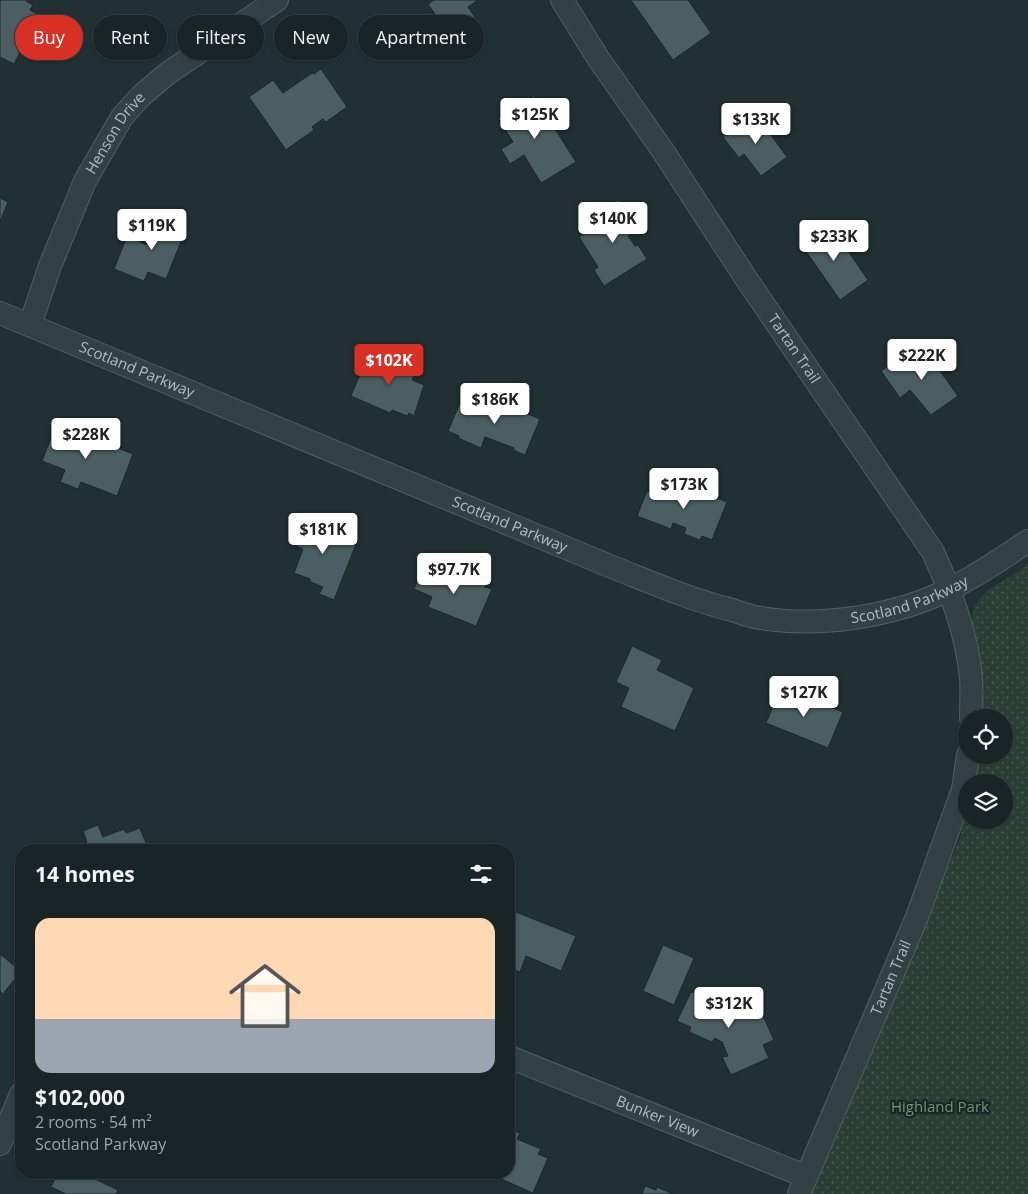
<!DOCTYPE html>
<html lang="en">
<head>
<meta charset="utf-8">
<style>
  :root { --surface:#182426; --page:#253032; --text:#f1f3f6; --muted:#9fa4a7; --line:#364143; --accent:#d93025 }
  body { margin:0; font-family:"Open Sans",sans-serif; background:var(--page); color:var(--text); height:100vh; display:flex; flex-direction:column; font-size:19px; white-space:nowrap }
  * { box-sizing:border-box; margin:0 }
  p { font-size:16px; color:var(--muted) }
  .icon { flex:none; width:28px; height:28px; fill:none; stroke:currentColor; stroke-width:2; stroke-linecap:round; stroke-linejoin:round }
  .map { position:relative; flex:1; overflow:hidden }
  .side { position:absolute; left:15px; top:844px; width:500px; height:335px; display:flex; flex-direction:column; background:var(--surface); border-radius:20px; box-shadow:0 1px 4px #0004,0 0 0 1px var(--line) }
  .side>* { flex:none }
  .guide { position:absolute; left:15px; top:15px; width:500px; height:45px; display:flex; gap:10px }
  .tools { position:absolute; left:958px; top:709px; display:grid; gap:10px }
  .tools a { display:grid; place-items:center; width:55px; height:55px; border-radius:50%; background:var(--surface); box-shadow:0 1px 4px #0004,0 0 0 1px var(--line); font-size:25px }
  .price { position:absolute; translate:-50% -42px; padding:0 11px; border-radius:5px; background:#fff; color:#222; font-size:16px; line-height:32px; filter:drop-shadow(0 1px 2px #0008) }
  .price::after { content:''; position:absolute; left:50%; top:30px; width:15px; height:11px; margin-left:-8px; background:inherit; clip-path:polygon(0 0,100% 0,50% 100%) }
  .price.selected { background:var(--accent); color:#fff }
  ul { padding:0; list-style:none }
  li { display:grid; align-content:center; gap:10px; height:265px; padding:0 20px }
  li+li { border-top:1px solid var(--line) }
  li span { display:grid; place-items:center; height:155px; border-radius:15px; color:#555 }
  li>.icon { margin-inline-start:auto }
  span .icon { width:90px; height:90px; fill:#fffc; stroke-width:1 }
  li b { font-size:21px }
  h2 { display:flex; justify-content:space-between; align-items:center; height:60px; padding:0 20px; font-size:21px }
  .chip { padding:0 18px; border-radius:22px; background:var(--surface); box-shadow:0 1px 4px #0004,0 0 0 1px var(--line); font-size:18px; line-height:45px }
  .chip.selected { background:var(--accent); color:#fff }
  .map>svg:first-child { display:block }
  .grass { fill:url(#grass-dots) }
  .building { fill:#4b5e62; stroke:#1b282a }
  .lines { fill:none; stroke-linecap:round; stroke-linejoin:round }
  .minor-casing { stroke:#515f62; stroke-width:24 }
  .minor { stroke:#334144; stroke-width:22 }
  .labels { text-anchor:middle; stroke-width:4.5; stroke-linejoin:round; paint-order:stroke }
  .street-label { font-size:15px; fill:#adbec1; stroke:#192628 }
  .park-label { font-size:15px; fill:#76956f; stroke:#192628 }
</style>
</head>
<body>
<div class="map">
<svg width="1028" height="1194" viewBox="0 0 1028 1194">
  <defs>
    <pattern id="grass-dots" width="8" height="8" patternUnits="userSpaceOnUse" patternTransform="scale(1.25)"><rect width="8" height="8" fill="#2b3f35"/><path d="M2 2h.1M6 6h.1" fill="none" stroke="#475950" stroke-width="1.8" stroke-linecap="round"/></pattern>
  </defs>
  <rect width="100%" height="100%" fill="#203033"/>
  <path class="grass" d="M1028,563v631h-218l150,-356 6,-26v8h38v-38h-31l7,-27h24v-37l-23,-1 -11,-92 5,-20 12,-15 34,-20z"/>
  <g class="building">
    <path d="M0,0h27l-1,1 7,4 -3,5 9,5 -25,49 -14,-7z"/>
    <path d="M434,0h44l-10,7 15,22 -26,18 -29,-43z"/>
    <path d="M631,0h57l23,33 -38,27z"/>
    <path d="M321,69l26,38 -21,15 -3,-3 -11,8 2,3 -28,20 -37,-53 24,-17 10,13 29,-20 2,1z"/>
    <path d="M534,96l42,66 -35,21 -17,-28 -14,9 -9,-15 12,-7 -15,-24z"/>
    <path d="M755,113l32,44 -26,19 -17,-22 -5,4 -16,-21z"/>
    <path d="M0,198l8,4 -8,20z"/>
    <path d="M618,200l20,30 -10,6 7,10 3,-1 9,14 -43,27 -10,-16 4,-3 -19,-30 24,-15 -5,-9z"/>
    <path d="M159,216l28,11 -21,52 -18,-7 -4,9 -30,-12 13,-33 20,9v-2l-3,-1 6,-16 4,1z"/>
    <path d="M821,228l5,6 7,-5 35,51 -28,20 -40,-57z"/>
    <path d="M935,347l8,11 -8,6 23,32 -27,19 -21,-25 -10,8 -19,-27 20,-14 6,10z"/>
    <path d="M378,349l15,6 -1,4 25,11 -5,10 12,5 -10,31 -5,-3 -2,3 -15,-6 -2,3 -39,-17 10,-24 7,2z"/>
    <path d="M486,397l54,22 -15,36 -12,-5 1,-2 -29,-11 -4,11 -23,-10 1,-2 -11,-5 12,-28 21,8z"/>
    <path d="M58,420l38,15 -4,8 16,6 2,-4 23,9 -16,42 -36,-14 -3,7 -18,-7 5,-12 -23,-9z"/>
    <path d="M670,480l57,22 -15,38 -10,-4 -2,4 -16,-6 2,-6 -13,-5 -2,6 -34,-13 10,-25 16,6z"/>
    <path d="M305,515l10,4v-2l22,8 -4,10 23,9 -22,56 -15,-6 4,-7 -12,-5 -1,-3 -16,-6 9,-24 -10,-4z"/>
    <path d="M433,565l23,10 -2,3 17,7 3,-6 12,5 -1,3 7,2 -16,37 -48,-19 4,-10 -18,-8 9,-21 8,3z"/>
    <path d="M632,646l30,14 -5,10 37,18 -19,43 -54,-24 8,-19 -13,-6z"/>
    <path d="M781,687l62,25 -15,36 -62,-25z"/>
    <path d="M98,825l5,12 21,-8 2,4 14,-5 8,20 -5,2h-67l-1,-3 12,-5 -4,-11z"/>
    <path d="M337,843l15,6v1h-18z"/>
    <path d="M516,912l60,24 -15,35 -35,-15 -6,16 -11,-4v-39z"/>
    <path d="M663,945l31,13 -20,47 -31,-14z"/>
    <path d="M0,954l21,17 -18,23 -3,-3z"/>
    <path d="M691,992l22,8 4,-7 14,5 -1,4 19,9 10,-4 15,33 -11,5 6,13 -38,17 -9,-18 6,-1 -6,-14 -7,-4 -3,4 -23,-10 2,-5 -14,-6z"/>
    <path d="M509,1129l11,4 -3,6 24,10 -3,5 10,4 -15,35 -48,-21h24z"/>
    <path d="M58,1172h22l38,18 -2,4h-50l-15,-7z"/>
    <path d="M645,1186l11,4 1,-3 16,7h-31z"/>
  </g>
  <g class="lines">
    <defs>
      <g id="minor">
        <path id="s1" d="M562,0l36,58 65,93 84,129 186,272c18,40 34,82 38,126 1,13 0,27 0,40"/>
        <path id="s2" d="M0,313l617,256c38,15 75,31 115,41 9,3 19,7 29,8 60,10 135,-2 189,-29 28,-14 53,-31 78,-48"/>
        <path id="s3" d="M30,325l20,-59 35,-85 37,-64 19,-21 27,-23 109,-73"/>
        <path id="s4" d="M509,1057l296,119"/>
        <path d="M0,1144l21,-50"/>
        <path id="s5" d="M799,1194l118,-277 46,-128 5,-34"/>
      </g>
    </defs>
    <use href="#minor" class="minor-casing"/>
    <use href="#minor" class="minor"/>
  </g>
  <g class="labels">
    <g class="street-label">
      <text dy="5" stroke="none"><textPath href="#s3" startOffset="211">Henson Drive</textPath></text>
      <text dy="5" stroke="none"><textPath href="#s1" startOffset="419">Tartan Trail</textPath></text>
      <text dy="5" stroke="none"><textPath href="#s2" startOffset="148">Scotland Parkway</textPath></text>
      <text dy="5" stroke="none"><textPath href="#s2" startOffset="552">Scotland Parkway</textPath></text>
      <text dy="5" stroke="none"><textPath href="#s2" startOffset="972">Scotland Parkway</textPath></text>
      <text dy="5" stroke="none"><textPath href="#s5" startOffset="235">Tartan Trail</textPath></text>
      <text dy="5" stroke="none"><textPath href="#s4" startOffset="160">Bunker View</textPath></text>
    </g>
    <g class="park-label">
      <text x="940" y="1112">Highland Park</text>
    </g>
  </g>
</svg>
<div class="tools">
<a><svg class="icon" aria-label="locate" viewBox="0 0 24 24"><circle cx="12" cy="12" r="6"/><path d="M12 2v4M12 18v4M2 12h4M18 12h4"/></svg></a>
<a><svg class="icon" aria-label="layers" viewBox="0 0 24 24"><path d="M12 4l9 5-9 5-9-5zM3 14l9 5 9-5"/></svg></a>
</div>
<b class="price" style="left:535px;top:140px">$125K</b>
<b class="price" style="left:756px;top:145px">$133K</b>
<b class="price" style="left:613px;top:244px">$140K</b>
<b class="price" style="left:152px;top:251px">$119K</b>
<b class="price" style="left:834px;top:262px">$233K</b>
<b class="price" style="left:922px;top:381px">$222K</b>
<b class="price selected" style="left:389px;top:386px">$102K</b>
<b class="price" style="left:495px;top:425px">$186K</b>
<b class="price" style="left:86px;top:460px">$228K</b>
<b class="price" style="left:684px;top:510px">$173K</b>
<b class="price" style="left:323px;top:555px">$181K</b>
<b class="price" style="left:454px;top:595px">$97.7K</b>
<b class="price" style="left:804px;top:718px">$127K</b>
<b class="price" style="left:729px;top:1029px">$312K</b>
<div class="guide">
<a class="chip selected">Buy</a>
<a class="chip">Rent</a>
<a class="chip">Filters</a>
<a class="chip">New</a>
<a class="chip">Apartment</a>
</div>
<section class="side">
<h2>14 homes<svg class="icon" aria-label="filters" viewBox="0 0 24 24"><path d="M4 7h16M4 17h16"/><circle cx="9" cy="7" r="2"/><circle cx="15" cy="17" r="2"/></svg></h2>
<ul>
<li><span style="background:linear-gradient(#ffd9b3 65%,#9aa5b1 0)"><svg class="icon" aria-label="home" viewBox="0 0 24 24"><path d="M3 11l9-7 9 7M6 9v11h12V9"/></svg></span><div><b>$102,000</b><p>2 rooms · 54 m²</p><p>Scotland Parkway</p></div></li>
</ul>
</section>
</div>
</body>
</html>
